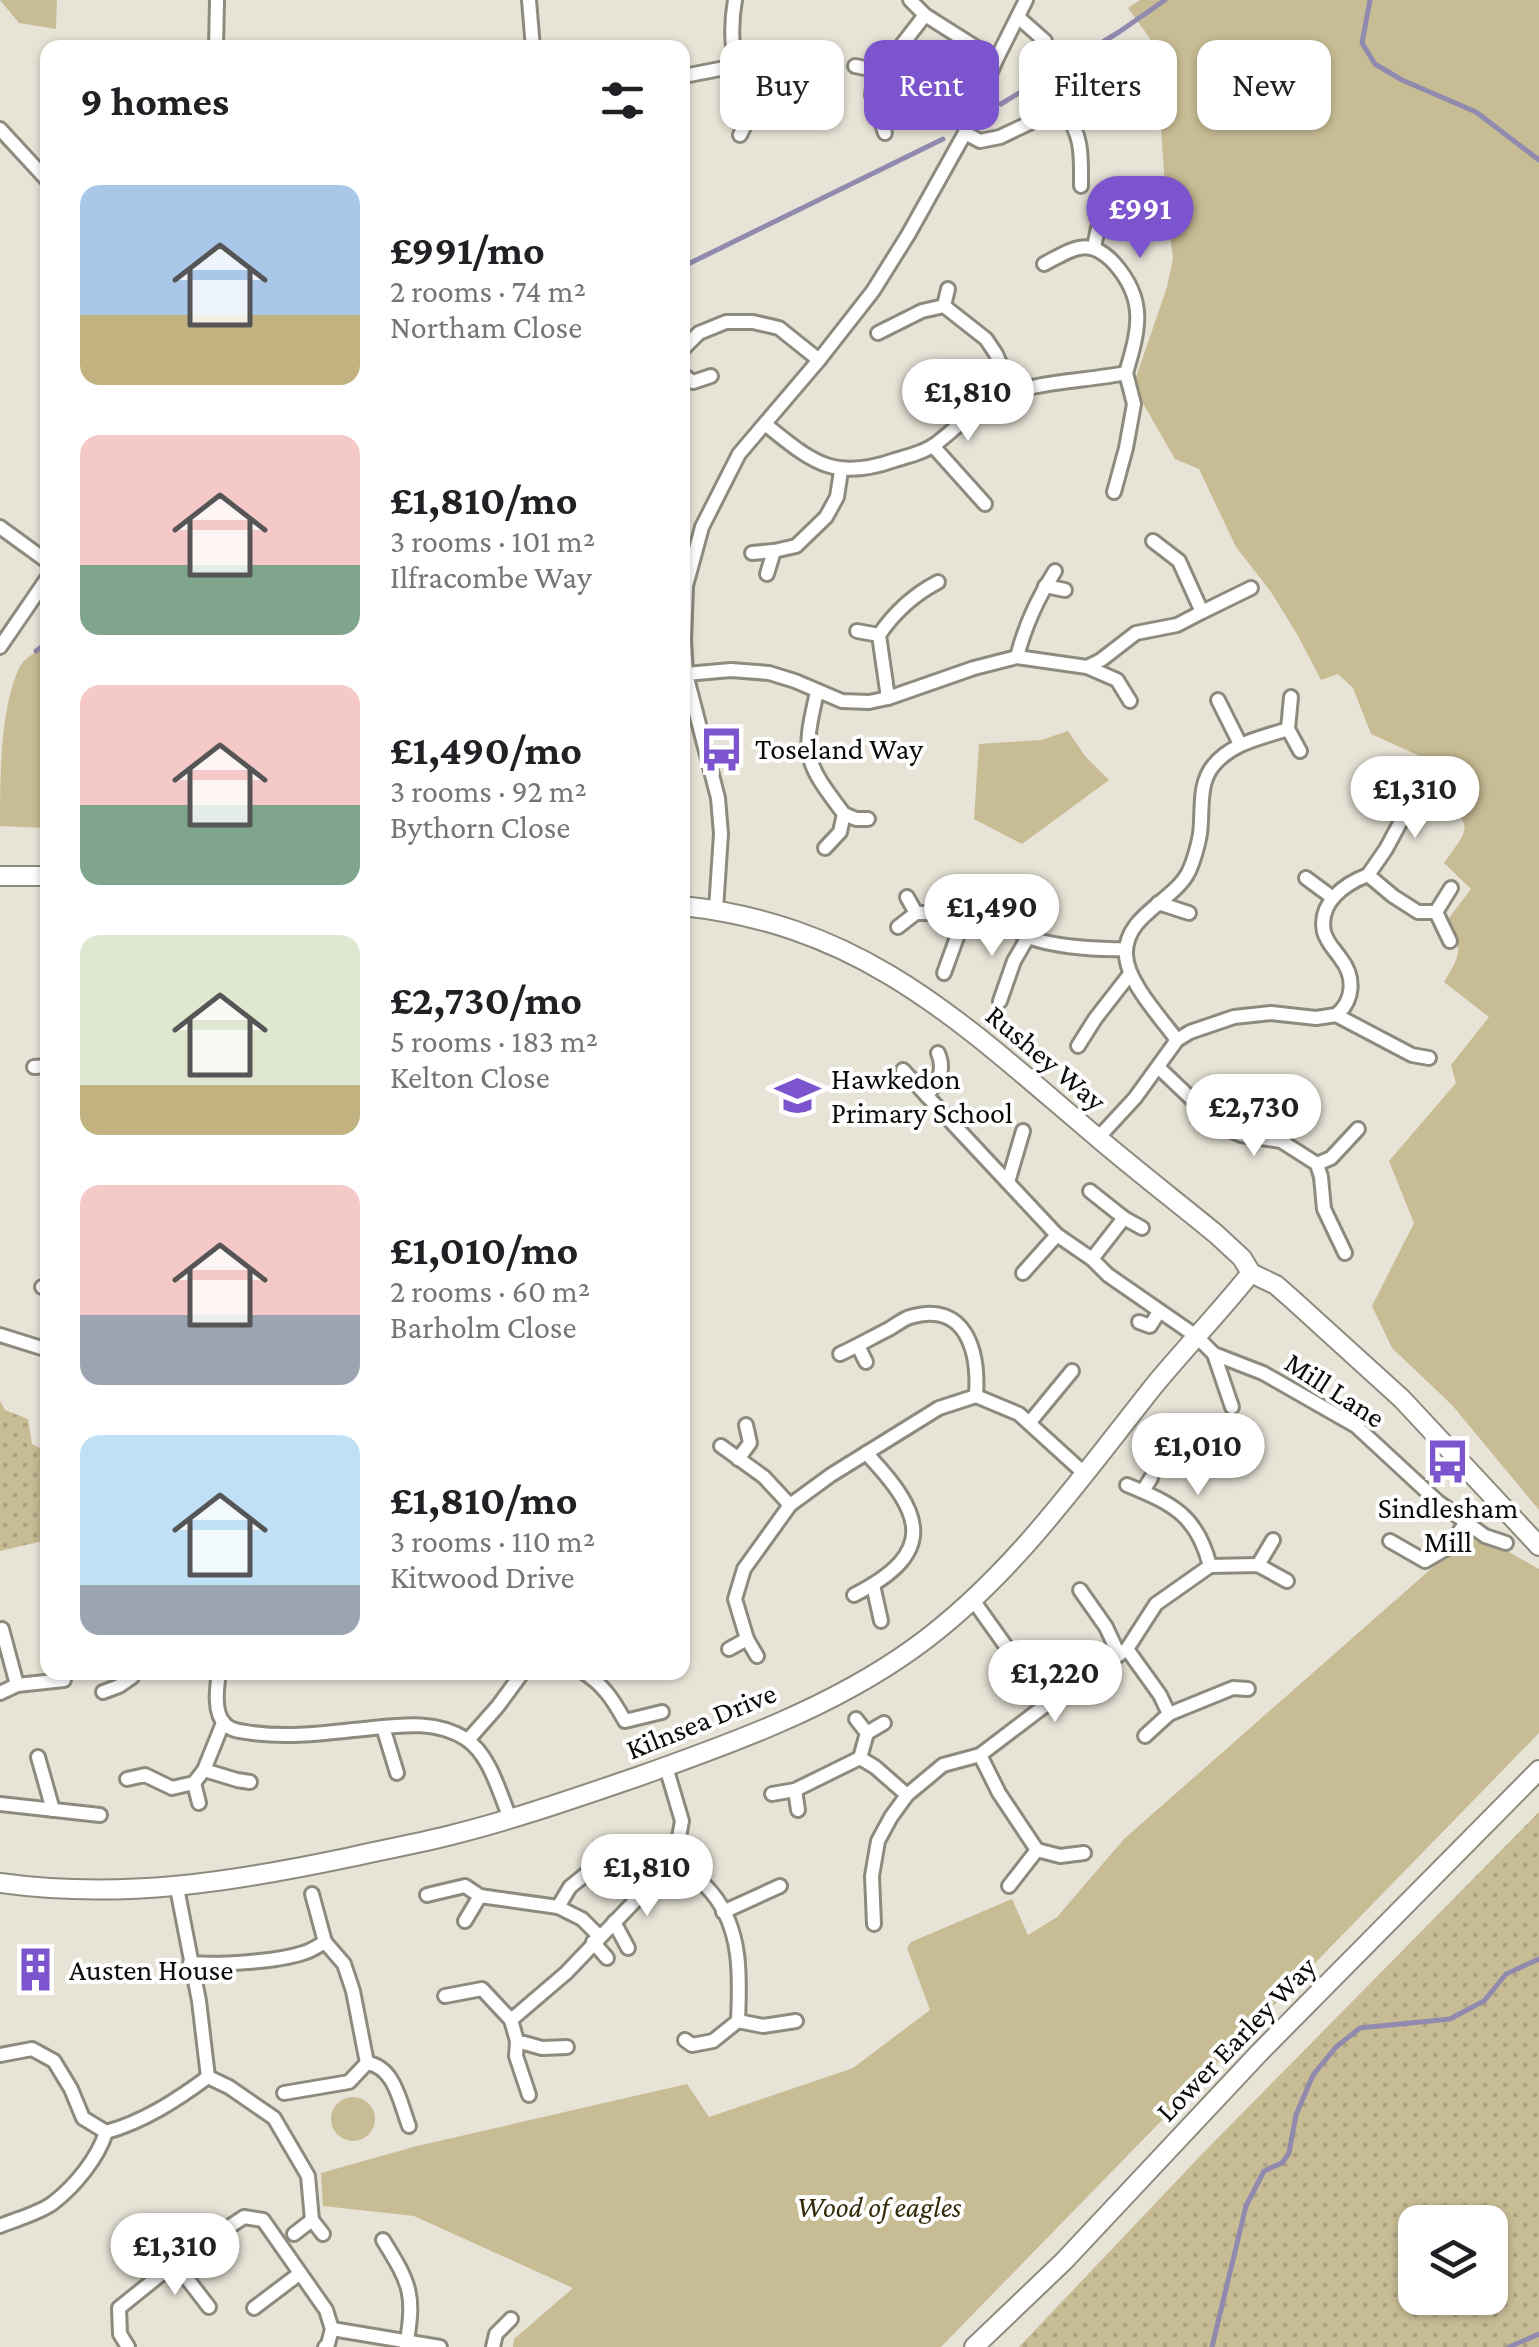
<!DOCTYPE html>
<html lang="en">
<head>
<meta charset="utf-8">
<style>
  :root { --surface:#fff; --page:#f6f6f6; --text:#202124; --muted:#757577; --accent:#7b54ce }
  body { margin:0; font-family:"Crimson Pro",serif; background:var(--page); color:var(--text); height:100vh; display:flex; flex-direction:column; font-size:38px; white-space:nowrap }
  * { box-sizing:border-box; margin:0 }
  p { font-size:32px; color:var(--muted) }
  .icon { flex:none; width:55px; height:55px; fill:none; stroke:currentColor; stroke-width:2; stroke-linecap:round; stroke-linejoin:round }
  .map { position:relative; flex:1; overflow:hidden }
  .drawer { position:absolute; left:40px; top:40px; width:650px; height:1640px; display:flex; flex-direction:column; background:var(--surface); border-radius:20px; box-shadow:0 2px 8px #0004 }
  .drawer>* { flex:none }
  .banner { position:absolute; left:720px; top:40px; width:668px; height:90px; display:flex; gap:20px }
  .controls { position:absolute; left:1398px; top:2205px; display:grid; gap:20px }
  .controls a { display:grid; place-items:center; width:110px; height:110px; border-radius:20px; background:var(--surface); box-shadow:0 2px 8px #0004; font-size:50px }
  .price { position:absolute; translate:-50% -85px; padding:0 22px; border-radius:35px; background:#fff; color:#222; font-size:32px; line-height:65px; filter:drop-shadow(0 2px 5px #0008) }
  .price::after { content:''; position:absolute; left:50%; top:60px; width:30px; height:22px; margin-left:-15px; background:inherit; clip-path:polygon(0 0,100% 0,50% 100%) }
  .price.active { background:var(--accent); color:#fff }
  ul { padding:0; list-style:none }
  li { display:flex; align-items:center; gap:30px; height:250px; padding:0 40px }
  li span { display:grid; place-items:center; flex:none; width:280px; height:200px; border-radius:20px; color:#555 }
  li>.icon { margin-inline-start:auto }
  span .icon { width:120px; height:120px; fill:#fffc; stroke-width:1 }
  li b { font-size:42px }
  h2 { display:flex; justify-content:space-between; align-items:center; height:120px; padding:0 40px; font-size:42px }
  .tag { padding:0 35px; border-radius:20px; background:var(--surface); box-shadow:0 2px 8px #0004; font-size:35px; line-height:90px }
  .tag.active { background:var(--accent); color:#fff }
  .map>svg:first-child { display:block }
  .grass { fill:url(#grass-dots); fill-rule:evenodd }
  .park { fill:#c8bc95 }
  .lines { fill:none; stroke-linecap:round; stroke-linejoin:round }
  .stream { stroke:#918aaf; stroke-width:5 }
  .street-casing { stroke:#8d8a7e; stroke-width:18 }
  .secondary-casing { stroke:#8d8a7e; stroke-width:22 }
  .street { stroke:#fff; stroke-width:12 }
  .secondary { stroke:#fff; stroke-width:18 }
  .labels { text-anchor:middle; stroke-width:8; stroke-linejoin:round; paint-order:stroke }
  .poi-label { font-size:30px; fill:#0c0b07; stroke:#fff; text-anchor:start }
  .street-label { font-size:30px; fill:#0c0b07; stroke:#fff }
  .park-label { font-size:30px; font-style:italic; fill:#352c0a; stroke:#fff }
</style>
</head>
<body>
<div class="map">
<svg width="1539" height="2347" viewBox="0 0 1539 2347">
  <defs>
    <pattern id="grass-dots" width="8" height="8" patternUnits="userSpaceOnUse" patternTransform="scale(2.5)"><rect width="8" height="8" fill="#c8bc95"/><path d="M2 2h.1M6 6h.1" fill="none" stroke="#aba07f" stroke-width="1.8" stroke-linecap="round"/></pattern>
  </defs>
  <rect width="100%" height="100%" fill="#e7e3d7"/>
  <g class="grass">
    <path d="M0,1401l5,9 23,9 4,25 16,8 -1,88 -47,11z"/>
    <path d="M1539,1812v535h-520l184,-194zM1490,2222v76h-75v-76z"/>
  </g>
  <g class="park">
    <path d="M0,0h57l-1,29 -37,-6z"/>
    <path d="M1140,0h399v1510l-87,-105 -60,-57 -20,-42 42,-83 -25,-62 67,-78 -5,-18 38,-48 -45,-35c19,-31 17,-31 5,-64l22,-29 -27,-26c23,-33 34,-39 -7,-62l4,-16 -19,-28 -51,-23 -18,-46 -15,-14 -17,6 -24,-46 -26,-42 -35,-45 -37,-78 -24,-10 -42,-73 34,-99 6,-28 -7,-57 -6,-89 4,-55 -36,-50z"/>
    <path d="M47,644v184l-47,-2c0,-46 0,-126 22,-163 6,-7 18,-13 25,-19z"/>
    <path d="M1068,731l17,25 24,24 -87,64 -48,-25 5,-75 62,-4z"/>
    <path d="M1473,1532l66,37v164l-598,614h-428l1,-8 59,-51 -159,-72 -91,-10 -2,-33 96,-27 270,-62 22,33 144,-49 77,-58 -23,-62 4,-6 101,-43 16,36 29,-18 67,-78z"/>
    <circle cx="353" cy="2119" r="22"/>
  </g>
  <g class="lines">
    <g class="stream">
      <path d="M1370,0l-8,43 13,21 27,16 74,32 63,48"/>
      <path d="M1001,104l118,-72 46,-32"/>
      <path d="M682,267l261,-128"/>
      <path d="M36,651l12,-9"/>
      <path d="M1212,2347l34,-141 18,-35 18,-8 7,-10 7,-38 17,-40 23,-28 24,-19 90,-9 34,-18 22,-27 33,-15"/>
      <path d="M1509,2347l30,-13"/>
    </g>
    <defs>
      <g id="street">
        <path d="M529,0l4,48"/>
        <path d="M735,0c-6,34 -3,75 17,104 6,8 20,12 28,16"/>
        <path d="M910,0l15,15 71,45"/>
        <path d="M1018,17l27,24"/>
        <path d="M216,48l1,-48"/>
        <path d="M855,66l20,4"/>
        <path d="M684,76l51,-10"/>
        <path d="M1065,114c18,21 16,44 16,72"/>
        <path d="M0,129l48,52"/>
        <path d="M885,133l-13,-38 3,-25 26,-24 24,-31"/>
        <path d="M965,133l15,8 20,-4 42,-20 23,-3 9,-34"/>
        <path d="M740,135l14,-28"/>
        <path d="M1094,247l4,-19"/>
        <path d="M1044,264c28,-15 45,-28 70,-1 33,37 25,66 12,110"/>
        <path d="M944,306l4,-17"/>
        <path d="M878,333l44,-22 22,-5 42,33 10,15 17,39"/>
        <path d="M682,350l17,-17 27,-11h27l26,6 40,32"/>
        <path d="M682,374l11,8 18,-6"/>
        <path d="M765,424c46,37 68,58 130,36 14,-4 30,-8 42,-17 18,-14 34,-31 55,-42 41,-21 90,-19 134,-28l8,31 -8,44 -12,44"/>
        <path d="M933,446l52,58"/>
        <path d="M0,527l48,35"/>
        <path d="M752,553l22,-2 22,-5 30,-29 11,-20 4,-26"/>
        <path d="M767,574l7,-23"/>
        <path d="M1045,586l20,4"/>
        <path d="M1202,612l49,-24"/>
        <path d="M857,631l22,4"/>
        <path d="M0,647l48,-70"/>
        <path d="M1017,657c8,-32 20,-58 38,-86"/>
        <path d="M1087,667l14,-7 35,-27 41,-8 25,-13 -23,-51 -26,-20"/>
        <path d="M686,674l45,-4 38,3 26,8 47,20 27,1 19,-4 86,-30 43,-11 70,10 30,13 13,21"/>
        <path d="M817,692c-15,65 -13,69 27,122l-4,18 -15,16"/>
        <path d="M888,698l-9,-63c15,-22 34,-40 59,-53"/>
        <path d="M1218,700l22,44"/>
        <path d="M1288,729l3,-32"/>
        <path d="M844,814l12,5h12"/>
        <path d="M1368,875l18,-26 35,-65"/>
        <path d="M1306,878l27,20"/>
        <path d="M907,897l9,16"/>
        <path d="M1158,903l31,10"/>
        <path d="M716,909l5,-75 -3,-36 -32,-124 -2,-34 2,-54 16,-59 37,-73 80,-94 54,-69 35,-56 57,-102 31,-73 30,-60"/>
        <path d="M1436,912l14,29"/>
        <path d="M1007,917l7,-31 24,6"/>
        <path d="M898,927l18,-14h33l58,4c1,2 8,11 10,13 19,17 83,20 109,19"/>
        <path d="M944,973l21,-58v-23"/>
        <path d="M1000,1001l14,-40 14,-24"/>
        <path d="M1336,1015c18,-14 19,-38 5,-56 -6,-9 -14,-16 -17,-27 -6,-29 20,-48 44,-57l25,21 25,16h18l15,-24"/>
        <path d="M1177,1040c-16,-22 -50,-58 -51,-85 -2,-40 48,-53 63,-84 5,-11 9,-26 11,-37 3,-22 -2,-50 13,-68 18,-23 48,-28 75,-37l12,22"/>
        <path d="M1078,1046l17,-27 35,-45"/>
        <path d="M938,1053c8,19 -1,28 -11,43l130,139 35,24 16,16 88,61 18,18 49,19 93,53 81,75 48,35 21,7"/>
        <path d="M34,1067l14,-1"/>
        <path d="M1158,1067l61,58 22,10 40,6 36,23 4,13 3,32 21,44"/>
        <path d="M903,1070l24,26"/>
        <path d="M1098,1138l37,-40 42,-58 13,-8 44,-15 37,-4 45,5 20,-3 76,40 17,3"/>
        <path d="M1317,1164l14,-6 27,-29"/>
        <path d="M1008,1182l15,-51"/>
        <path d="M1090,1191l34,27 18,10"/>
        <path d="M1092,1259l32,-41"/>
        <path d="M1023,1273l34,-38"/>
        <path d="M42,1287h6"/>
        <path d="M1139,1322l11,4 9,-14"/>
        <path d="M0,1335l48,15"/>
        <path d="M858,1346l8,16"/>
        <path d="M840,1354c17,-8 33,-17 49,-25 7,-4 14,-10 21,-12 57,-17 69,36 66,79"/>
        <path d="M1214,1354l18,53"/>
        <path d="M1030,1422l42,-51"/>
        <path d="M721,1446l43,31 26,28"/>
        <path d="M738,1459l12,-16 -4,-18"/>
        <path d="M1127,1485c46,19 70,30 83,81"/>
        <path d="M1143,1491l8,-13"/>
        <path d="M1390,1541l35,20 24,-14 17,-25"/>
        <path d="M1258,1565l15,-25"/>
        <path d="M873,1585l8,36"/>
        <path d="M1080,1590l26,37 13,28"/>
        <path d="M854,1595c85,-43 69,-82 12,-142"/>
        <path d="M973,1600l74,104"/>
        <path d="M2,1629l15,56"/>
        <path d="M729,1649l18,-10"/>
        <path d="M1127,1649l33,46 9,19 64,-26 15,1"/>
        <path d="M757,1656l-10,-17 -12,-40 9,-30 46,-64 41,-30 108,-67 37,-12 43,18 66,60"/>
        <path d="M219,1672c-2,15 -6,41 6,52 5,6 14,7 21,8 35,6 72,2 107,-2 38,-3 79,-13 113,9 24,16 33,53 44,79"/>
        <path d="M583,1672c21,13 30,28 42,49l37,-9"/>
        <path d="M103,1692l16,-6 13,-9v-5"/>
        <path d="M0,1693l17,-8 47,-5"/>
        <path d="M856,1719l11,14 -7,25"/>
        <path d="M383,1727l14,46"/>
        <path d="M867,1733l17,-10"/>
        <path d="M1145,1736l24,-22"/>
        <path d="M468,1740l30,-34 25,-34"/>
        <path d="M980,1755l19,38 38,57 -28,36"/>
        <path d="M38,1757l15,53"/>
        <path d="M204,1770l33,10 13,2"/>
        <path d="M127,1779l18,-4 27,13 22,-5 10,-13 19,-47"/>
        <path d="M194,1783l5,20"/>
        <path d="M795,1790l3,20"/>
        <path d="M772,1794l23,-4 65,-32 15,9 32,28"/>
        <path d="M0,1804l100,11"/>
        <path d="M1037,1850l23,6 24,-3"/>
        <path d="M676,1853c10,16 24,26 36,40 30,36 28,84 26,128l-25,20 -21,4 -7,-5"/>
        <path d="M177,1888l22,113 9,76"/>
        <path d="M312,1894l13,48"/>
        <path d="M427,1895l38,-9 15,10 78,11 24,12 17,17"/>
        <path d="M558,1907l12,-20 21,-17"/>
        <path d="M723,1912l57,-26"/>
        <path d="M465,1921l15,-25"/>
        <path d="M614,1922l14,26"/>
        <path d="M874,1924l-2,-48 6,-35 13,-24 16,-22 36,-30 37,-10 67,-51 80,-55 29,-45 54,-38 48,-1 29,16"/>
        <path d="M593,1942l14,16"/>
        <path d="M190,1963c29,2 86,-1 113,-10 8,-2 15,-7 22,-11l19,22 9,27 14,72"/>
        <path d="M445,1996l37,-7 29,31"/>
        <path d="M738,2021l25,5 33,-5"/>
        <path d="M517,2041l-1,15 13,39"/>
        <path d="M567,2047l-25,1 -25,-7 -6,-21 55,-47 89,-93 21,-27 6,-32 -16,-54"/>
        <path d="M0,2055l32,-6 22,12 17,28 12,29 23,14c37,-10 71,-32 102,-55"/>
        <path d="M367,2063c28,4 33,40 42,63"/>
        <path d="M208,2077l21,10 45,31 34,58 4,44 -18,14"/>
        <path d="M284,2093l65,-11 18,-19"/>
        <path d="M312,2220l11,14"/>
        <path d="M0,2226c16,-7 38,-12 53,-23 22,-17 45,-45 53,-71"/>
        <path d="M383,2240c28,45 32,54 23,107"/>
        <path d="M175,2263l34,44"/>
        <path d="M254,2308l45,-34"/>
        <path d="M332,2329l108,18"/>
        <path d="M128,2347l-8,-13 -1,-26 56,-45 69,-46 19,3 63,90 6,19 -4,15 -3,3"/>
        <path d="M493,2347l3,-13 15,-15"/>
      </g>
      <g id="secondary">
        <path d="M0,876h48"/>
        <path d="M682,906c184,19 283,120 416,232 39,33 79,64 118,96l26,24 9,15 25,12 17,15 109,99 137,147"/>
        <path d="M0,1883c121,17 233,-1 351,-26 35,-8 70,-14 104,-23 60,-15 120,-36 179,-56 96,-34 197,-70 280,-130 96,-69 166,-169 239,-261 32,-39 67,-75 98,-114"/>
        <path d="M974,2347l90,-86 196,-209 279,-282"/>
      </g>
    </defs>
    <use href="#street" class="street-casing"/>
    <use href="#secondary" class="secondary-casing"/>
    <use href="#street" class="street"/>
    <use href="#secondary" class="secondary"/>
  </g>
  <defs>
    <symbol id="bus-bare" viewBox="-9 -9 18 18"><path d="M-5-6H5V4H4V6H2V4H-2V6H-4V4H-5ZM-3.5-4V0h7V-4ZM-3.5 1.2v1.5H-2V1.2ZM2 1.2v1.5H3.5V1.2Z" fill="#7b54ce" stroke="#fff" stroke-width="2.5" paint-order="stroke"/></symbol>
    <symbol id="school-bare" viewBox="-9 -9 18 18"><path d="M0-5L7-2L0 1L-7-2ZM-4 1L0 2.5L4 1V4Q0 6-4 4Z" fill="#7b54ce" stroke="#fff" stroke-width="2.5" paint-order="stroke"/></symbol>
    <symbol id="building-bare" viewBox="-9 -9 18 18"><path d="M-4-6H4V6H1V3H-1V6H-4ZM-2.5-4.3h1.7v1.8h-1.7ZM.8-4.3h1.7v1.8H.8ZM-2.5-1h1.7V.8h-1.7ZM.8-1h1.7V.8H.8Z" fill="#7b54ce" stroke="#fff" stroke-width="2.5" paint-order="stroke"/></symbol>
  </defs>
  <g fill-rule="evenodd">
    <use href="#bus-bare" x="690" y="718" width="63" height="63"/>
    <use href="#school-bare" x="766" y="1064" width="63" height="63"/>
    <use href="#bus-bare" x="1416" y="1430" width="63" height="63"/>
    <use href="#building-bare" x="4" y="1938" width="63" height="63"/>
  </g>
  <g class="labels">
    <g class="poi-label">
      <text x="755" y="759">Toseland Way</text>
      <text x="831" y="1089">Hawkedon<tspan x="831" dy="34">Primary School</tspan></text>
      <text x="1448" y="1518" text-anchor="middle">Sindlesham<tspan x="1448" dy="34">Mill</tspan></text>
      <text x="69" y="1980">Austen House</text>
    </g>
    <g class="street-label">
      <text transform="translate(1046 1058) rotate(40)" y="10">Rushey Way</text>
      <text transform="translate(1335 1390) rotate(33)" y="10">Mill Lane</text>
      <text transform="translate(701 1721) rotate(-22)" y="10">Kilnsea Drive</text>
      <text transform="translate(1236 2039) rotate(-46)" y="10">Lower Earley Way</text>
    </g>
    <g class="park-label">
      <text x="879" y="2217">Wood of eagles</text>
    </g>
  </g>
</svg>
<div class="controls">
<a><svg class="icon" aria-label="layers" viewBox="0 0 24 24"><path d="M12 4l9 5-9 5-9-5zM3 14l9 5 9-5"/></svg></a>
</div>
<b class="price active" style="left:1140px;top:261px">£991</b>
<b class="price" style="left:968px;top:444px">£1,810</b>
<b class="price" style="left:1415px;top:841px">£1,310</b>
<b class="price" style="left:992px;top:959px">£1,490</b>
<b class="price" style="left:1254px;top:1159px">£2,730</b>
<b class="price" style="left:1198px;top:1498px">£1,010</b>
<b class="price" style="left:1055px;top:1725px">£1,220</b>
<b class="price" style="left:647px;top:1919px">£1,810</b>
<b class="price" style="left:175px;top:2298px">£1,310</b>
<div class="banner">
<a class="tag">Buy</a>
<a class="tag active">Rent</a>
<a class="tag">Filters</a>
<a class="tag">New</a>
</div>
<section class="drawer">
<h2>9 homes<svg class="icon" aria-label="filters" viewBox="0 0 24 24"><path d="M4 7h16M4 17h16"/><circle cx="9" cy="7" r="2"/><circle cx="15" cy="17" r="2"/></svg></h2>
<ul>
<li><span style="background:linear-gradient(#a9c7e8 65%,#c2b280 0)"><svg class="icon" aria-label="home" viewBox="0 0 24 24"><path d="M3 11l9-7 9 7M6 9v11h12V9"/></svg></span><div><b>£991/mo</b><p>2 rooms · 74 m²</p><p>Northam Close</p></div></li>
<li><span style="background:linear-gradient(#f6c9c9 65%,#7fa58c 0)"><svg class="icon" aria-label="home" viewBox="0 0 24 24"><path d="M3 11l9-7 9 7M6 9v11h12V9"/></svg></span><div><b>£1,810/mo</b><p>3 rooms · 101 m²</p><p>Ilfracombe Way</p></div></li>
<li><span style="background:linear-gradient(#f6c9c9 60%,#7fa58c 0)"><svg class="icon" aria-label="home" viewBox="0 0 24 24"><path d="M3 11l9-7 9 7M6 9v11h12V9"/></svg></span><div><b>£1,490/mo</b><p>3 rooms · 92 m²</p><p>Bythorn Close</p></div></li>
<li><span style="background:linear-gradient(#dfe7d0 75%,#c2b280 0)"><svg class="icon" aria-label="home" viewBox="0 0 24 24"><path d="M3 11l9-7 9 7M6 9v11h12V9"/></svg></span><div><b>£2,730/mo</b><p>5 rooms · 183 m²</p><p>Kelton Close</p></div></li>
<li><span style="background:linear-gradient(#f6c9c9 65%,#9aa5b1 0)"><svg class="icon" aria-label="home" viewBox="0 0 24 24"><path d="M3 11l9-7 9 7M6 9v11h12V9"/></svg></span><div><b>£1,010/mo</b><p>2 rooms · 60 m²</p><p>Barholm Close</p></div></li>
<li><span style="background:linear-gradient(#bfe0f5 75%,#9aa5b1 0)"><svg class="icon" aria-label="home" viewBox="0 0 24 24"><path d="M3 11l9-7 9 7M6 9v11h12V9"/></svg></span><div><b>£1,810/mo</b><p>3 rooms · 110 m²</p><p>Kitwood Drive</p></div></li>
</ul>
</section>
</div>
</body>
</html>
